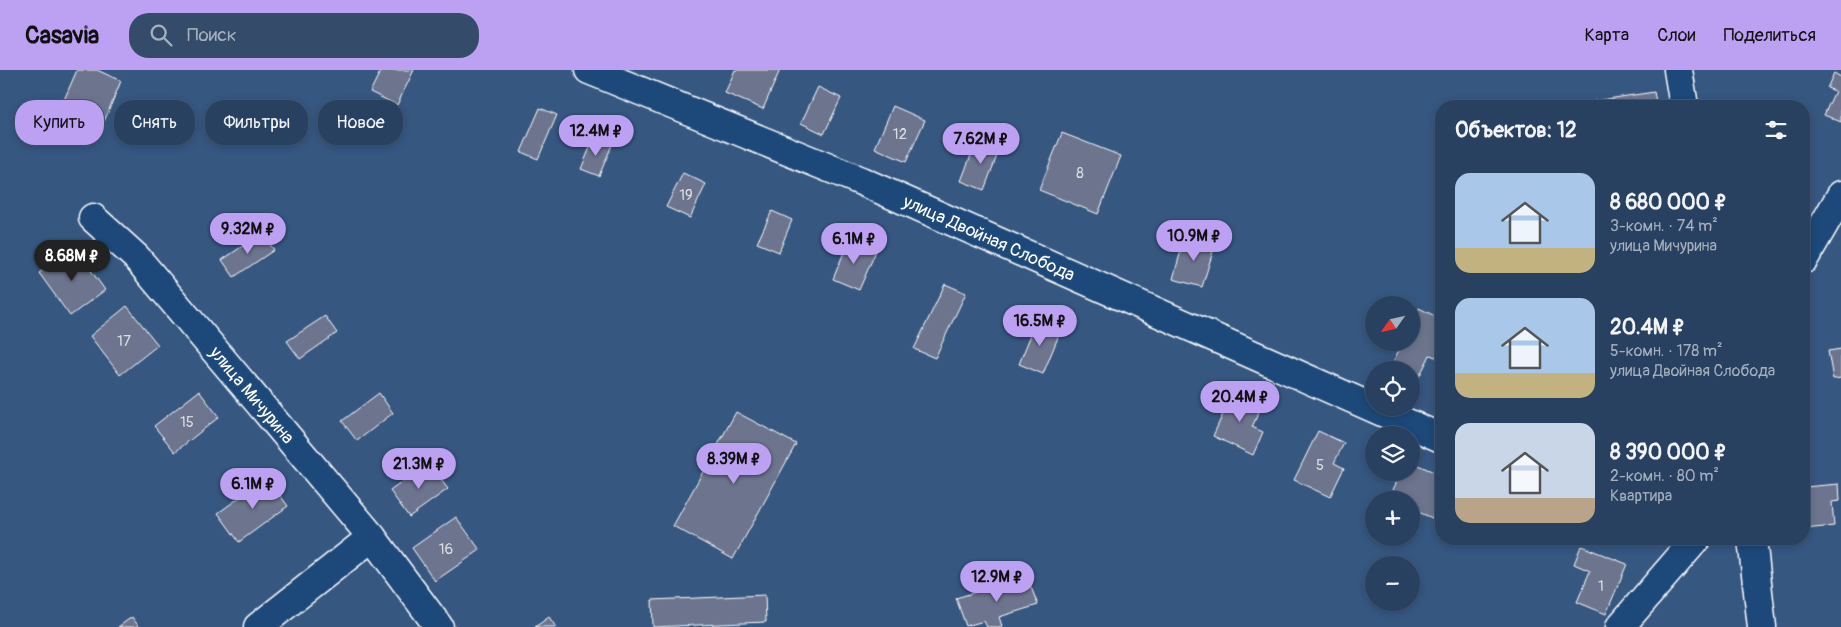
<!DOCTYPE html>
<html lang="ru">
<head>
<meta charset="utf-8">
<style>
  :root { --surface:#284160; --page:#344c69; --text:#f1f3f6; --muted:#a5afbd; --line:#445a75; --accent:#bca0f2 }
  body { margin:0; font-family:Pangolin,sans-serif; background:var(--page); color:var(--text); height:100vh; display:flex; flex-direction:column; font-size:19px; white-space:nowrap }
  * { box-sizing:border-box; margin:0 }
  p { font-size:16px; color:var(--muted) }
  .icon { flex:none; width:28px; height:28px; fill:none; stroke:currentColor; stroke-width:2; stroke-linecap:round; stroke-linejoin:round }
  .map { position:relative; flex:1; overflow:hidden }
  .drawer { position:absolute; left:1435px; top:30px; width:375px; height:445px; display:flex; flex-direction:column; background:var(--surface); border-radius:20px; box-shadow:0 2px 8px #0003,0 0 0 1px var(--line) }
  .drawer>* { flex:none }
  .top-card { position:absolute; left:15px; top:30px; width:475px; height:45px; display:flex; gap:10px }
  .needle { width:32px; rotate:236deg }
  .fabs { position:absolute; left:1365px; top:226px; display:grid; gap:10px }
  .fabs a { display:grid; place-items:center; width:55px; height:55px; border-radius:50%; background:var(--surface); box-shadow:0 2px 8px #0003,0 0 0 1px var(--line); font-size:25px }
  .price { position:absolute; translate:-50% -42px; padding:0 11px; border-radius:18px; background:var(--accent); color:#111; font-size:16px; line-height:32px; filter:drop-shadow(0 1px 2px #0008) }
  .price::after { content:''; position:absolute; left:50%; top:30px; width:15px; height:11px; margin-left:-8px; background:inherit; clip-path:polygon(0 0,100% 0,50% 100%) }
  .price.active { background:#222; color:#fff }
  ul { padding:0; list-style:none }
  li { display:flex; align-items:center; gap:15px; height:125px; padding:0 20px }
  li span { display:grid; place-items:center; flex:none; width:140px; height:100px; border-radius:15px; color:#555 }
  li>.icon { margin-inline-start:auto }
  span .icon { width:60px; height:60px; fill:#fffc; stroke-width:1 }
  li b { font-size:21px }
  h2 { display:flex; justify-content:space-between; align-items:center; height:60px; padding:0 20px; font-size:21px }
  .pill { padding:0 18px; border-radius:20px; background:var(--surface); box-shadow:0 2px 8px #0003,0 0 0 1px var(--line); font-size:18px; line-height:45px }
  .pill.active { background:var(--accent); color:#111 }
  header { display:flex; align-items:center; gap:30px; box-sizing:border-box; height:70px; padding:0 25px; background:var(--accent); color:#111 }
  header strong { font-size:24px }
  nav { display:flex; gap:28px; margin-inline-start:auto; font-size:18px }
  .search { width:350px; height:45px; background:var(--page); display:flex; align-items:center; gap:12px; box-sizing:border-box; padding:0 18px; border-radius:20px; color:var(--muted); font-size:19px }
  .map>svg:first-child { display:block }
  .building { fill:#6c748d; stroke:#fff }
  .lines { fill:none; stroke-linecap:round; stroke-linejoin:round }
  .minor-casing { stroke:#fff; stroke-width:31 }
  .tertiary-casing { stroke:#fff; stroke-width:31 }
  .minor { stroke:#1f4a7a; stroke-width:28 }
  .tertiary { stroke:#1f4a7a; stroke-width:28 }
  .labels { text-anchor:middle; stroke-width:4.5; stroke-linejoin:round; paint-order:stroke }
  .number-label { font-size:15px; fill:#dadce2 }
  .street-label { font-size:18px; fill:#fff; stroke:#1f4a7a }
</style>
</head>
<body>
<header>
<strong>Casavia</strong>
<div class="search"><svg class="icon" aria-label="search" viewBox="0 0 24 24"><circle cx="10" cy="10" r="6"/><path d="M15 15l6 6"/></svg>Поиск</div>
<nav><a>Карта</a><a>Слои</a><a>Поделиться</a></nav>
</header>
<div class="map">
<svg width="1841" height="557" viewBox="0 0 1841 557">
  <rect width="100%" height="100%" fill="#365780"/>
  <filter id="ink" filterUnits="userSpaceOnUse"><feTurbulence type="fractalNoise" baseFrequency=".02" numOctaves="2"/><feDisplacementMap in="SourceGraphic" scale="10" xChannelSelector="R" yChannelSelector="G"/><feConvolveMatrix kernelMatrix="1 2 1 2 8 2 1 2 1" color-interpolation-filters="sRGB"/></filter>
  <g filter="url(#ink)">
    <g class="building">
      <path d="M77,0h20l24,11 -23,55 -41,-20z"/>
      <path d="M381,0h33l-17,35 -27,-13z"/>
      <path d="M735,0h45l-17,39 -38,-16z"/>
      <path d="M1834,3l7,4v45l-17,-7 11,-24 -8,-3z"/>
      <path d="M818,17l23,11 -17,36 -23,-11z"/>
      <path d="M1654,22l3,14h-63v-5z"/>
      <path d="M893,36l32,14 -19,42 -31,-14z"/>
      <path d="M540,38l17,7 -19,44 -17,-7z"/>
      <path d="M1062,63l59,23 -23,58 -59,-24z"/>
      <path d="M594,68l18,7 -13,31 -18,-7z"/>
      <path d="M977,69l23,9 -16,42 -23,-9z"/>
      <path d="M683,103l23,11 -16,34 -24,-11z"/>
      <path d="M772,141l20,9 -13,32 -22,-9z"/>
      <path d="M262,163l12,17 -40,27 -12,-17z"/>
      <path d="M1185,166l30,9 -13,42 -29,-8z"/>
      <path d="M849,170l27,11 -17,39 -26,-11z"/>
      <path d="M74,177l31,43 -35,26 -31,-43z"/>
      <path d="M945,214l21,9 -31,65 -21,-9z"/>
      <path d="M127,236l31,39 -38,30 -30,-39z"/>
      <path d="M1419,238l22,11v7l-3,8 3,1v24l-11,-4 -11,22 -8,-4v-3h-7l-12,-6 11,-22h8v-18z"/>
      <path d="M325,246l12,17 -37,26 -13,-18z"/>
      <path d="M1037,250l24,10 -18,44 -24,-10z"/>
      <path d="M1841,279v29l-8,1 -5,-28z"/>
      <path d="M1234,320l29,13 -11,24 11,5 -10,23 -40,-19z"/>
      <path d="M199,321l20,26 -44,35 -21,-26z"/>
      <path d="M379,323l14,20 -36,28 -15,-20z"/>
      <path d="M736,342l60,32 -63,115 -60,-33z"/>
      <path d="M1318,361l26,12 -10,20 10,5 -14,29 -36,-17z"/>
      <path d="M1411,392l30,13v35l-4,10 -26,-11v-9l-22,-1 12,-27h10z"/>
      <path d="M428,393l20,26 -39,28 -19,-26z"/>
      <path d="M267,408l21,28 -49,36 -21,-29z"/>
      <path d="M1839,414l1,17 -8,1 2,24 -30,3v-42z"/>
      <path d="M456,447l24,33 -45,31 -23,-33z"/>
      <path d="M1581,476l46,18 -21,50 -29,-12 13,-31 -16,-7z"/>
      <path d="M1027,507l11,28 -39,12 3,9 -4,1h-11l-3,-6 -18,5 -10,-28z"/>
      <path d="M765,525l1,27 -113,5 -1,-27z"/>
      <path d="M132,547l7,10h-21z"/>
      <path d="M549,547l7,10h-21z"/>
    </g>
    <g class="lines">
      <defs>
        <g id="minor">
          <path d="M589,0l272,111 580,257"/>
          <path d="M1678,0l6,36"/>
          <path d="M93,148l43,39 236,280 67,90"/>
          <path d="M258,557l114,-90"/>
          <path d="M1620,557l76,-88"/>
        </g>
        <g id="tertiary">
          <path d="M1804,189l37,-64"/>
          <path d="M1752,469l10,88"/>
        </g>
      </defs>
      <use href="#minor" class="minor-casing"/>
      <use href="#tertiary" class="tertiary-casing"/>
      <use href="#minor" class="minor"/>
      <use href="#tertiary" class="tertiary"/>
    </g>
  </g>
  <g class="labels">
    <g class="number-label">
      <text x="900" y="69">12</text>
      <text x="1080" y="108">8</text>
      <text x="686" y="130">19</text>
      <text x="124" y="276">17</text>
      <text x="187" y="357">15</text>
      <text x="1320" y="400">5</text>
      <text x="446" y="484">16</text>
      <text x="1601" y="521">1</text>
    </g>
    <g class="street-label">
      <text transform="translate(989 168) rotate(24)" y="6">улица Двойная Слобода</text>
      <text transform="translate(252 325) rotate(50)" y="6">улица Мичурина</text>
    </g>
  </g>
</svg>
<div class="fabs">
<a><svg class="needle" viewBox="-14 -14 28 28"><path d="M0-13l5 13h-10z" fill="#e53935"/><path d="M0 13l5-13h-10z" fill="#a5afbd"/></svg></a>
<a><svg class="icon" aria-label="locate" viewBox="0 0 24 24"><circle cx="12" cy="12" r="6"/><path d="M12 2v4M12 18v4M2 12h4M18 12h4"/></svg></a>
<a><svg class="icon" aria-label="layers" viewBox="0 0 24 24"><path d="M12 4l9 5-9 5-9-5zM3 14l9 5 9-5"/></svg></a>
<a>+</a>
<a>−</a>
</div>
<b class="price" style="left:596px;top:87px">12.4M ₽</b>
<b class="price" style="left:981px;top:95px">7.62M ₽</b>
<b class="price" style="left:248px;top:185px">9.32M ₽</b>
<b class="price" style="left:1194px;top:192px">10.9M ₽</b>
<b class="price" style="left:854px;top:195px">6.1M ₽</b>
<b class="price active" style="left:72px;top:212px">8.68M ₽</b>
<b class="price" style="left:1040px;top:277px">16.5M ₽</b>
<b class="price" style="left:1240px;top:353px">20.4M ₽</b>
<b class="price" style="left:734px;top:415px">8.39M ₽</b>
<b class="price" style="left:419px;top:420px">21.3M ₽</b>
<b class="price" style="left:253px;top:440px">6.1M ₽</b>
<b class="price" style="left:997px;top:533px">12.9M ₽</b>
<div class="top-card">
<a class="pill active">Купить</a>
<a class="pill">Снять</a>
<a class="pill">Фильтры</a>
<a class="pill">Новое</a>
</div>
<section class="drawer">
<h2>Объектов: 12<svg class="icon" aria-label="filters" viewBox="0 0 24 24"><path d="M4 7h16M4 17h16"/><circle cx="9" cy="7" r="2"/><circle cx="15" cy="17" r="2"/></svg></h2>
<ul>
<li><span style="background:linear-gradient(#a9c7e8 75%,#c2b280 0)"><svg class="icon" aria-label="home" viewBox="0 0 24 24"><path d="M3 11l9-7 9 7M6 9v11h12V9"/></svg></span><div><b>8 680 000 ₽</b><p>3-комн. · 74 m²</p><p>улица Мичурина</p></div></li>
<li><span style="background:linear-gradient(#a9c7e8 75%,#c2b280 0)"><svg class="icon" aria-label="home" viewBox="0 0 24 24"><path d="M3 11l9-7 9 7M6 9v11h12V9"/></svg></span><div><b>20.4M ₽</b><p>5-комн. · 178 m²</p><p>улица Двойная Слобода</p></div></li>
<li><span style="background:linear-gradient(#c9d6e8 75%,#b9a48a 0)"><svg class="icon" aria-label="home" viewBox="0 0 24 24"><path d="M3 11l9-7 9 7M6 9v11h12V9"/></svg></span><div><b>8 390 000 ₽</b><p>2-комн. · 80 m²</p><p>Квартира</p></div></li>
</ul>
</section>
</div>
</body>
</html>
